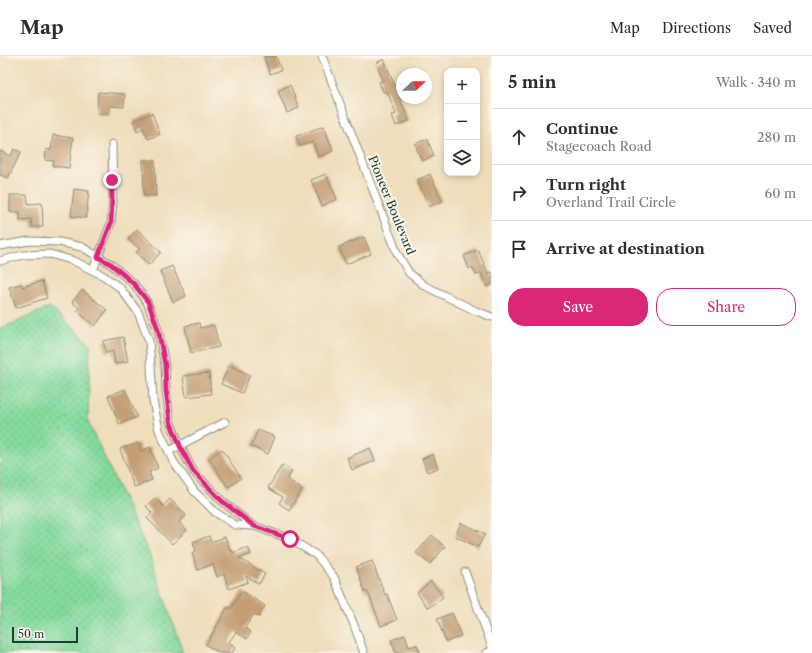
<!DOCTYPE html>
<html lang="en">
<head>
<meta charset="utf-8">
<style>
	:root { --surface:#fff; --page:#f7f7f7; --text:#2b2b33; --muted:#7c7c81; --line:#e1e1e2; --accent:#db2777 }
	body { margin:0; font-family:"Libre Caslon Text",serif; background:var(--page); color:var(--text) }
	.controls { position:absolute; right:12px; top:12px; display:grid; overflow:hidden; border-radius:8px; box-shadow:0 2px 6px #0003 }
	.controls button { width:36px; height:36px; display:grid; place-items:center; padding:0; border:0; border-bottom:1px solid var(--line); background:var(--surface); color:var(--text); font:20px sans-serif }
	.compass { position:absolute; left:396px; top:12px; width:36px; height:36px; border-radius:50%; background:var(--surface); box-shadow:0 2px 6px #0003; rotate:68deg }
	.scale { position:absolute; left:12px; bottom:10px; width:66px; box-sizing:border-box; padding-left:4px; border:2px solid #1f3d34; border-top:0; font-size:11px; line-height:14px; white-space:nowrap; color:#1f3d34; -webkit-text-stroke:3px #fbf7ec; paint-order:stroke }
	.stop { position:absolute; width:12px; height:12px; margin:-9px; border:3px solid #db2777; border-radius:50%; background:#fff }
	.stop.end { background:#db2777; border-color:#fff; box-shadow:0 1px 4px #0008 }
	.list { margin:0; padding:0; list-style:none }
	h2 { display:flex; justify-content:space-between; align-items:center; height:52px; margin:0; padding:0 16px; font-size:17px }
	h2 small { font-size:13px; font-weight:400; color:var(--muted) }
	.list li { display:grid; grid-template-columns:26px 1fr auto; gap:12px; align-items:center; box-sizing:border-box; height:56px; padding:0 16px; border-top:1px solid var(--line) }
	.list b { display:block; font-size:15px; white-space:nowrap }
	.list p { margin:0; font-size:13px; white-space:nowrap; color:var(--muted) }
	.list em { font-size:13px; font-style:normal; color:var(--muted) }
	.actions { display:flex; gap:8px; padding:12px 16px }
	.actions a { flex:1; padding:9px 0; border:1px solid var(--accent); border-radius:16px; text-align:center; font-size:14px; color:var(--accent) }
	.actions .main { background:var(--accent); color:#fff }
	.icon { flex:none; width:22px; height:22px; fill:none; stroke:currentColor; stroke-width:2; stroke-linecap:round; stroke-linejoin:round }
	.map { position:relative; flex:none; width:492px; height:597px; overflow:hidden }
	header { display:flex; align-items:center; gap:24px; box-sizing:border-box; height:56px; padding:0 20px; background:var(--surface); border-bottom:1px solid var(--line) }
	header strong { font-size:19px }
	nav { display:flex; gap:22px; margin-inline-start:auto; font-size:14px }
	main { display:flex }
	aside { flex:1; background:var(--surface) }
	.map>svg:first-child { display:block }
	.grass { fill:url(#grass-dots); stroke:#528c69 }
	.building { fill:#c49e74 }
	.lines { fill:none; stroke-linecap:round; stroke-linejoin:round }
	.minor-casing { stroke:#878d78; stroke-width:9 }
	.minor { stroke:#fff; stroke-width:7 }
	.route { stroke:#db2777; stroke-width:5 }
	.labels { text-anchor:middle; dominant-baseline:central; stroke-width:4; stroke-linejoin:round; paint-order:stroke }
	.street-label { font-size:12px; fill:#1f3d34; stroke:#fbf7ec }
</style>
</head>
<body>
<header>
<strong>Map</strong>
<nav><a>Map</a><a>Directions</a><a>Saved</a></nav>
</header>
<main>
<div class="map">
<svg width="492" height="597" viewBox="0 0 492 597">
	<defs>
		<pattern id="grass-dots" width="8" height="8" patternUnits="userSpaceOnUse"><rect width="8" height="8" fill="#84da9e"/><path d="M2 2h.1M6 6h.1" fill="none" stroke="#6bb282" stroke-width="1.8" stroke-linecap="round"/></pattern>
	</defs>
	<rect width="100%" height="100%" fill="#fbf7ec"/>
	<filter id="ink" filterUnits="userSpaceOnUse"><feTurbulence type="fractalNoise" baseFrequency=".025" numOctaves="2"/><feDisplacementMap in="SourceGraphic" scale="8" xChannelSelector="R" yChannelSelector="G"/><feConvolveMatrix kernelMatrix="1 2 1 2 8 2 1 2 1" color-interpolation-filters="sRGB"/></filter>
	<filter id="wash" filterUnits="userSpaceOnUse"><feTurbulence type="fractalNoise" baseFrequency=".012" numOctaves="4" result="noise"/><feDisplacementMap in="SourceGraphic" scale="16" xChannelSelector="R" yChannelSelector="G"/><feGaussianBlur stdDeviation="0.9" result="paint"/><feColorMatrix in="noise" values="0 0 0 0 0 0 0 0 0 0 0 0 0 0 0 0 0 1.4 0 .05"/><feComposite in="paint" operator="in"/></filter>
	<g filter="url(#wash)">
		<rect width="100%" height="100%" fill="#efddbb"/>
		<path class="grass" d="M50 251 90 288 88 366 148 495 183 597H0V273Z"/>
		<g id="blocks">
			<path class="building" d="M267 0H276L281 14 270 18 264 1Z
				M384 3 409 65 396 70 392 59 396 58 387 35 383 36 379 26 383 25 376 7Z
				M290 29 299 52 287 57 278 35Z
				M98 36 125 38 124 51 110 50 109 58H97Z
				M152 57 160 78 148 83 143 72 137 75 133 65Z
				M324 70 333 95 318 101 313 86 300 90 296 80Z
				M53 79 73 82 69 112 53 110 54 105 45 104 46 93 51 94Z
				M427 83 434 100 422 105 415 88Z
				M14 93 21 96 8 122 0 119V95L11 100Z
				M143 104H155L156 140H144Z
				M326 118 337 143 322 150 311 124Z
				M430 118 442 145 429 151 417 124Z
				M74 133 89 135 86 162 71 160Z
				M10 139H27L28 148 42 147 43 171H32L31 163 20 164V156H10Z
				M137 173 161 196 149 209 136 196 140 193 128 183Z
				M364 181 371 198 346 208 339 191Z
				M478 194 488 217 492 216V229L487 231 481 217 476 219 472 211 469 213 464 200Z
				M172 210 186 240 173 246 160 215Z
				M42 225 47 242 16 252 9 231 22 228V231Z
				M82 234 107 254 95 270 77 255 79 252 72 246Z
				M199 267 200 272 214 269 219 291 191 297 185 270Z
				M123 281 128 305 115 308 113 295 106 297 103 285Z
				M229 309 250 319 242 337 221 328Z
				M209 317 211 338 186 341 183 320Z
				M125 333 137 361 119 368 108 340Z
				M258 374 275 381 268 398 251 390Z
				M138 387 141 395 150 391 158 412 149 416 152 424 134 431 120 393Z
				M370 392 375 405 352 414 347 402Z
				M222 393 241 422 228 431 209 402Z
				M433 398 438 412 427 416 422 403Z
				M282 409 292 415 287 423 302 433 289 454 279 447 283 441 268 432Z
				M155 442 163 450 170 443 186 459 179 466 187 474 172 488 147 462 152 457 146 450Z
				M461 467 485 478 478 491 455 480Z
				M432 479 445 491 430 508 416 497Z
				M209 480 211 486 225 481 230 495 232 494 233 497 248 491 251 498 239 502 265 518 259 528 246 520 248 526 229 533 224 518 217 521 213 508 198 514 192 497 196 495 193 486Z
				M372 505 385 539 387 538 397 564 381 570 368 536H365L356 511Z
				M431 525 443 541 428 552 417 537Z
				M242 535 265 550 259 561 254 558 245 572 251 576 247 583 236 576 229 586 235 592 232 597H220L206 589 227 552H231Z
				M452 557 461 580 446 586 437 563Z
				M405 579 409 591 417 589 420 597H396L391 584Z"/>
		</g>
	</g>
	<g filter="url(#ink)">
		<use href="#blocks" fill-opacity="0" stroke="#878d78" stroke-width="1"/>
		<g class="lines">
			<defs>
				<path id="minor" d="M322 0 397 197 409 217 425 230 476 255 492 261
					M0 190 29 185 59 186 82 191 111 208 134 228 147 246 158 273 165 309 166 334 170 365 180 390 193 415 222 445 253 470
					M0 205 23 199 50 198 74 205 104 220 120 232 138 256 149 285 151 310 153 345 159 374 173 405 194 435 215 456 235 469 254 470 290 483 316 499 334 521 354 569 364 597
					M93 214 111 167 113 146 112 88
					M169 395 225 366
					M465 516 492 591
					M486 597 492 595"/>
			</defs>
			<use href="#minor" class="minor-casing"/>
			<use href="#minor" class="minor"/>
		</g>
	</g>
	<g class="lines" filter="url(#ink)">
		<path class="route" d="M112 124V146L111 167 98 201 111 208 134 228 148 246 158 273 165 309 166 334 170 365 180 390 193 415 222 445 254 470 290 483"/>
	</g>
	<g class="labels">
		<g class="street-label">
			<text transform="translate(392 149) rotate(68)">Pioneer Boulevard</text>
		</g>
	</g>
</svg>
<div class="controls">
<button>+</button>
<button>−</button>
<button><svg class="icon" aria-label="layers" viewBox="0 0 24 24"><path d="M12 4l9 5-9 5-9-5zM3 14l9 5 9-5"/></svg></button>
</div>
<svg class="compass" viewBox="-18 -18 36 36"><path d="M0-13l5 13h-10z" fill="#e53935"/><path d="M0 13l5-13h-10z" fill="#7c7c81"/></svg>
<div class="scale">50 m</div>
<div class="stop" style="left:290px;top:483px"></div>
<div class="stop end" style="left:112px;top:124px"></div>
</div>
<aside>
<h2>5 min<small>Walk · 340 m</small></h2>
<ul class="list">
<li><svg class="icon" aria-label="ahead" viewBox="0 0 24 24"><path d="M12 20V5M6 11l6-6 6 6"/></svg><div><b>Continue</b><p>Stagecoach Road</p></div><em>280 m</em></li>
<li><svg class="icon" aria-label="right" viewBox="0 0 24 24"><path d="M7 20v-9h11M14 6l5 5-5 5"/></svg><div><b>Turn right</b><p>Overland Trail Circle</p></div><em>60 m</em></li>
<li><svg class="icon" aria-label="arrive" viewBox="0 0 24 24"><path d="M6 21V4h12l-3 4 3 4H6"/></svg><div><b>Arrive at destination</b></div></li>
</ul>
<div class="actions"><a class="main">Save</a><a>Share</a></div>
</aside>
</main>
</body>
</html>
